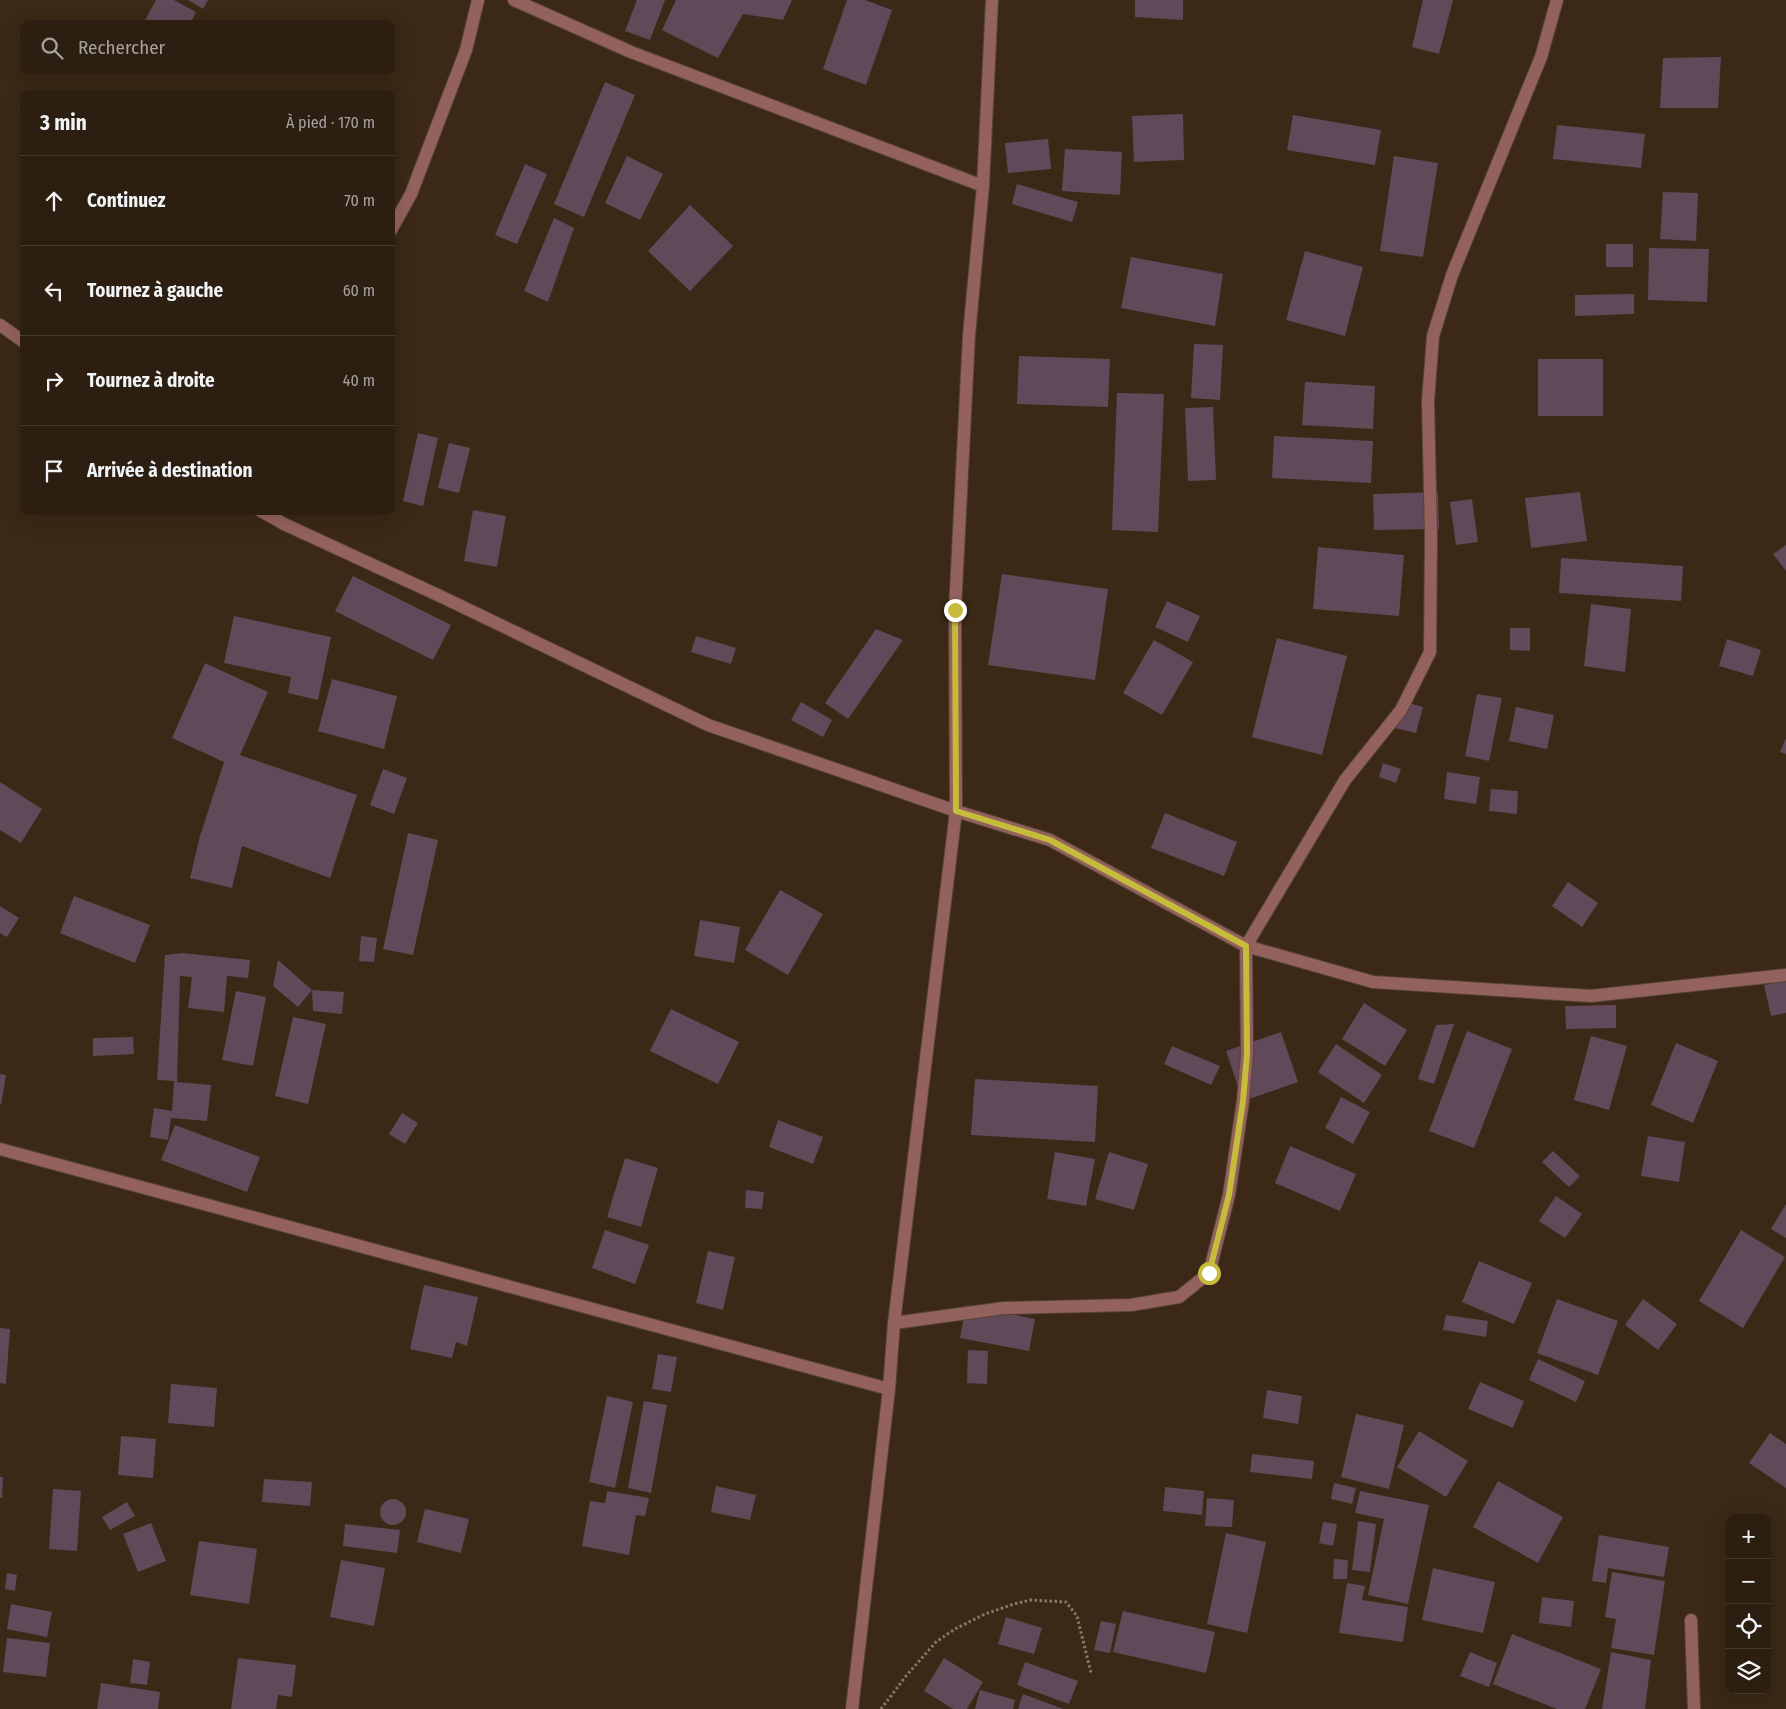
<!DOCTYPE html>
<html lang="fr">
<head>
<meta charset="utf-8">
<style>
	:root { --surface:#2c1e10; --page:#382b1e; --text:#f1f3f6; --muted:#a6a29f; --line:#483c30 }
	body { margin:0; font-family:"Fira Sans Condensed",sans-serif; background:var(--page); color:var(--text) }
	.controls { position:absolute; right:15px; bottom:15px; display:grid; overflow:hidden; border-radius:10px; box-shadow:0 5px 20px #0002 }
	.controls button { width:45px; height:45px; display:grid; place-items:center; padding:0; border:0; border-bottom:1px solid var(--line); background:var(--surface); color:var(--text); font:25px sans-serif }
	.stop { position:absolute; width:15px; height:15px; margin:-11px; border:4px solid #c7bb3c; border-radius:50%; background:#fff }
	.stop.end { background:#c7bb3c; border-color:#fff; box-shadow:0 1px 5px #0008 }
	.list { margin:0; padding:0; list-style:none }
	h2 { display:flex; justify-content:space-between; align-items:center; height:65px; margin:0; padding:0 20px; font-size:21px }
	h2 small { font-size:16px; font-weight:400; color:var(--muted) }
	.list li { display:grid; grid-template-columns:32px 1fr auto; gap:15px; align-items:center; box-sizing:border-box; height:90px; padding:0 20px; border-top:1px solid var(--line) }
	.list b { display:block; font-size:19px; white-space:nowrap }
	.list em { font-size:16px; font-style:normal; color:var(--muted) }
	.icon { flex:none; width:28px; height:28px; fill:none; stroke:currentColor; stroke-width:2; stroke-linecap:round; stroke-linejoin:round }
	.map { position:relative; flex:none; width:1786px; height:1709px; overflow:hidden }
	.search { position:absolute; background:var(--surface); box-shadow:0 5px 20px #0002; left:20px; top:20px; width:375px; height:55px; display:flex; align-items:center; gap:12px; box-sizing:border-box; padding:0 18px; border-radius:10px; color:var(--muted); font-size:19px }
	.panel { position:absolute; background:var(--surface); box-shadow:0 5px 20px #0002; left:20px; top:90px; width:375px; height:425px; border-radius:10px }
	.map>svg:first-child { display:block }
	.building { fill:#614959 }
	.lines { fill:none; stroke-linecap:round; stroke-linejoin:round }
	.minor-casing { stroke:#574534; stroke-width:14 }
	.path { stroke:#887869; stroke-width:3; stroke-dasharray:2.5 2.5; stroke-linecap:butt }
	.minor { stroke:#93615e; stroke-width:12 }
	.route { stroke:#c7bb3c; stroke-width:6 }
</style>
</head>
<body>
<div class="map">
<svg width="1786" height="1709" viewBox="0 0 1786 1709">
	<rect width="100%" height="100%" fill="#3b2816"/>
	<path class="building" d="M156 0H174L196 12 190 24H143Z
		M188 0H208L203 9Z
		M637 0H665L650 40 625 31Z
		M676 0H792L783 20 743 14 718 58 662 30Z
		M847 0H865L892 10 866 85 823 69Z
		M1135 0H1183V20L1135 17Z
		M1423 0H1453L1439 54 1412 47Z
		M1721 57 1718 108H1660L1663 58Z
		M605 82 635 95 584 217 554 204Z
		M1183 114 1184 160 1134 162 1132 116Z
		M1293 115 1381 130 1375 165 1287 150Z
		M1557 125 1645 134 1641 168 1553 159Z
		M1048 139 1051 169 1008 173 1005 143Z
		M1065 149 1122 152 1120 195 1062 191Z
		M627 156 663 174 640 220 605 203Z
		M1394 156 1438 163 1423 257 1380 251Z
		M525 164 547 174 517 244 495 235Z
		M1017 184 1078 202 1072 222 1012 204Z
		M1663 192 1698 193 1696 241 1660 239Z
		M690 205 733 246 690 291 648 251Z
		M554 218 574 228 548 302 524 291Z
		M1606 244H1633V267H1606Z
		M1649 248 1709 249 1707 302 1648 300Z
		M1305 251 1363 267 1345 336 1286 320Z
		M1131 257 1223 274 1215 326 1121 308Z
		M1634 294V314L1575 316V295Z
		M1194 344 1223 345 1220 400 1191 398Z
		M1019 356 1110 359 1108 407 1017 404Z
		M1538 359H1603V416H1538Z
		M1305 382 1375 386 1373 429 1302 425Z
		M1117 393 1164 394 1158 532 1112 530Z
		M1213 407 1216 480 1188 481 1185 408Z
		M418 433 438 438 423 506 403 501Z
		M1274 436 1373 441 1371 483 1272 478Z
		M449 443 470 448 459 493 438 488Z
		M1438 492 1439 529 1374 530 1373 494Z
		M1580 492 1587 541 1531 548 1525 498Z
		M1472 499 1478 542 1456 545 1450 502Z
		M473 510 506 516 497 567 464 561Z
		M1786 545V571L1773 554Z
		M1318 547 1404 555 1399 616 1313 609Z
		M1561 558 1683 566 1681 601 1559 593Z
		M1002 574 1108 589 1095 680 988 665Z
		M353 576 451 625 433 660 335 611Z
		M1167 601 1200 616 1188 642 1155 627Z
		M1591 604 1631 609 1625 672 1584 666Z
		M234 616 331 637 318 700 288 693 291 677 224 663Z
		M1510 628H1530V651L1510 650Z
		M876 629 903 640 848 719 825 703Z
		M696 636 736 648 731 664 691 652Z
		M1277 638 1347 656 1322 755 1252 737Z
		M1727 639 1761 650 1753 676 1719 666Z
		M1154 640 1193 662 1162 715 1123 693Z
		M205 663 268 692 240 755 357 795 330 878 242 846 232 888 190 878 200 836 224 762 172 738Z
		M332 679 397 696 384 749 318 731Z
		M1477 694 1502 698 1489 761 1465 756Z
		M1401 701 1423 707 1416 733 1394 728Z
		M801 702 832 720 823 737 791 720Z
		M1516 707 1554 715 1547 749 1509 741Z
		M1786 738V754L1780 752Z
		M1383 763 1401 769 1396 783 1379 777Z
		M383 769 407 778 394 814 370 805Z
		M1447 772 1480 777 1476 804 1444 799Z
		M0 782 42 809 21 843 0 830Z
		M1491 789 1518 791 1517 814 1489 811Z
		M1165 813 1237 842 1224 876 1151 848Z
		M408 833 438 840 413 955 383 949Z
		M1568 882 1598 903 1582 927 1552 906Z
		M780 890 823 914 788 975 745 950Z
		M74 896 150 925 135 963 60 933Z
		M0 906 19 918 7 937 0 933Z
		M700 920 740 927 734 963 694 956Z
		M361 936 377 938 374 962 359 961Z
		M182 953 250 960 248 978 227 976 224 1012 188 1008 192 977 180 976 177 1082 211 1085 207 1121 171 1118 168 1140 150 1137 154 1108 172 1111 174 1081 157 1080 165 955Z
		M278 960 312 990 298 1007 273 986Z
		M1786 980V1013L1771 1016 1764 985Z
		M312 990 344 992 342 1014 313 1011Z
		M236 991 266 997 253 1066 222 1060Z
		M1364 1003 1407 1030 1385 1066 1342 1039Z
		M1616 1005V1028L1566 1029 1565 1006Z
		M671 1009 739 1042 718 1084 650 1051Z
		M293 1017 326 1024 308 1104 275 1096Z
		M1454 1024 1434 1084 1418 1079 1436 1025Z
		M1467 1031 1512 1049 1474 1148 1429 1131Z
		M1281 1032 1298 1082 1243 1101 1226 1051Z
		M1591 1036 1627 1046 1609 1110 1574 1100Z
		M133 1037 134 1054 93 1056V1038Z
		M1676 1043 1718 1061 1693 1123 1651 1105Z
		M1336 1044 1382 1075 1364 1103 1318 1072Z
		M1172 1046 1220 1066 1211 1085 1164 1064Z
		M0 1074 6 1075 1 1105 0 1104Z
		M975 1079 1098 1086 1095 1142 971 1135Z
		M1341 1097 1370 1112 1353 1144 1325 1128Z
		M402 1113 418 1123 405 1144 389 1134Z
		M778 1120 823 1137 813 1164 769 1147Z
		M175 1125 260 1157 247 1192 161 1160Z
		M1648 1136 1685 1142 1679 1182 1641 1176Z
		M1290 1146 1356 1174 1340 1211 1275 1183Z
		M1553 1151 1580 1176 1569 1187 1542 1162Z
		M1055 1152 1095 1159 1086 1206 1047 1199Z
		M1109 1152 1148 1164 1134 1210 1095 1199Z
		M625 1158 658 1168 641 1227 607 1217Z
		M746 1190 764 1192 762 1209 745 1208Z
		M1556 1196 1582 1214 1565 1238 1539 1221Z
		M1786 1204V1238L1771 1229Z
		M605 1230 649 1245 635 1284 592 1268Z
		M1741 1230 1785 1257 1743 1328 1699 1301Z
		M708 1251 735 1257 723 1310 696 1303Z
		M1479 1261 1532 1283 1514 1324 1462 1302Z
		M424 1285 478 1297 467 1346 456 1342 452 1358 410 1349Z
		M1557 1299 1618 1321 1598 1375 1537 1353Z
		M1643 1299 1677 1324 1658 1350 1625 1325Z
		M966 1305 1035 1319 1029 1351 960 1338Z
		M1446 1315 1488 1321 1486 1337 1443 1330Z
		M0 1328 10 1329 6 1384 0 1383Z
		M968 1350 988 1351 987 1384 967 1383Z
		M658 1354 677 1357 671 1392 652 1389Z
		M1538 1359 1585 1381 1576 1402 1529 1380Z
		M1480 1382 1524 1401 1513 1428 1468 1409Z
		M171 1384 217 1388 214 1427 168 1423Z
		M1267 1390 1302 1396 1298 1424 1263 1418Z
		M607 1396 633 1402 615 1488 589 1482Z
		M644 1401 667 1405 651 1493 628 1488Z
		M1356 1414 1404 1425 1389 1489 1341 1477Z
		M1419 1431 1468 1461 1446 1497 1397 1467Z
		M1770 1433 1786 1444V1488L1749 1463Z
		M121 1436 156 1439 153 1478 118 1475Z
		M1252 1454 1314 1461 1312 1479 1250 1472Z
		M0 1477H3L2 1498H0Z
		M264 1479 312 1482 310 1506 262 1502Z
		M1498 1481 1563 1517 1538 1563 1473 1527Z
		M1334 1483 1356 1488 1352 1504 1331 1499Z
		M716 1486 756 1495 750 1520 711 1512Z
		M1165 1487 1204 1491 1202 1515 1163 1511Z
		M53 1489 81 1491 77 1551 49 1549Z
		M607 1491 649 1498 645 1516 636 1515 629 1555 582 1546 590 1501 605 1503Z
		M1360 1491 1429 1505 1408 1604 1368 1595 1384 1519 1355 1513Z
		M1207 1498 1234 1500 1232 1527 1205 1526Z
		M380 1512a13 13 0 1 1 26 0a13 13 0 1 1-26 0Z
		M127 1502 135 1516 110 1530 102 1517Z
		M425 1509 469 1519 461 1553 417 1542Z
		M1358 1521 1376 1524 1370 1572 1352 1570Z
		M1323 1522 1337 1524 1333 1546 1319 1543Z
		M151 1523 166 1561 138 1572 123 1534Z
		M345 1524 400 1530 397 1553 343 1546Z
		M1226 1533 1266 1542 1247 1633 1207 1624Z
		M1599 1535 1669 1547 1664 1577 1608 1568 1606 1583 1592 1581Z
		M199 1541 257 1549 249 1604 190 1595Z
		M1334 1559 1348 1560 1347 1579H1333Z
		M341 1560 385 1568 374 1626 330 1617Z
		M1433 1568 1495 1582 1483 1633 1422 1620Z
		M1612 1572 1665 1581 1654 1655 1611 1648 1616 1619 1605 1617Z
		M7 1573 17 1575 15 1591 5 1589Z
		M1347 1583 1365 1586 1362 1600 1408 1607 1403 1642 1339 1633Z
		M1542 1597 1574 1601 1571 1627 1539 1623Z
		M11 1604 52 1612 47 1637 7 1629Z
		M1123 1611 1215 1632 1206 1673 1113 1652Z
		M1006 1617 1042 1628 1034 1654 998 1644Z
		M1101 1621 1116 1624 1110 1653 1094 1650Z
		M1512 1634 1601 1669 1585 1709H1557L1493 1684Z
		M7 1638 50 1643 46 1677 3 1672Z
		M1470 1652 1497 1663 1489 1687 1460 1676Z
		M1611 1652 1651 1660 1645 1709H1602Z
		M238 1658 296 1665 292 1697 278 1695 276 1709H231Z
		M944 1658 983 1682 967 1709H953L924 1691Z
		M133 1659 150 1662 147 1685 130 1683Z
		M1025 1662 1078 1681 1069 1704 1017 1685Z
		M101 1683 160 1692 158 1709H97Z
		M980 1690 1015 1700 1013 1709H975Z
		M1023 1694 1063 1709H1018Z"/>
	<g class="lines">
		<defs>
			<path id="minor" d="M514 0 631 52 983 186
				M391 230 411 194 466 50 478 0
				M0 325 24 342
				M261 511 284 524 440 596 708 725 956 811 1050 840 1246 946 1373 982 1591 996 1786 975
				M0 1149 889 1389
				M894 1323 1004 1308 1131 1305 1179 1297 1209 1273 1229 1195 1243 1101 1247 1054 1246 946 1345 780 1401 710 1430 652 1431 537 1428 401 1433 336 1452 275 1541 57 1557 0
				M1691 1620 1694 1709
				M852 1709 889 1389 894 1323 956 811 955 610 969 335 983 186 992 0"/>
		</defs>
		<use href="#minor" class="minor-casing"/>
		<path class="path" d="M881 1709 906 1676 936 1642 955 1629 985 1614 1014 1604 1031 1600 1066 1602 1077 1616 1091 1673"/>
		<use href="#minor" class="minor"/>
	</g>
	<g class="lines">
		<path class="route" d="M955 610 956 811 1050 840 1246 946 1247 1054 1243 1101 1229 1195 1209 1273"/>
	</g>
</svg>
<div class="controls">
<button>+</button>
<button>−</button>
<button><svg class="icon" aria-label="locate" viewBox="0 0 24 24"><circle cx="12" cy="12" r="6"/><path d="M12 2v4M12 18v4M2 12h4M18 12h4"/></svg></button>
<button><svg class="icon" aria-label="layers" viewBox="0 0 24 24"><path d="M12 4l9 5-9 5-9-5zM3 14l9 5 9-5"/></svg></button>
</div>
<div class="stop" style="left:1209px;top:1273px"></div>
<div class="stop end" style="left:955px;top:610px"></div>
<div class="search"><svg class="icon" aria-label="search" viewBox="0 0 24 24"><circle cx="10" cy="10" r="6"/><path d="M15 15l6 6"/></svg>Rechercher</div>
<section class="panel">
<h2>3 min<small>À pied · 170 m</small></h2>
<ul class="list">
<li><svg class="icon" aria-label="ahead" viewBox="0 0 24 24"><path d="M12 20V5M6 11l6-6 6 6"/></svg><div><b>Continuez</b></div><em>70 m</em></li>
<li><svg class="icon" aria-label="left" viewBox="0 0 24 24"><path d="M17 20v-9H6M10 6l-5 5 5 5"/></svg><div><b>Tournez à gauche</b></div><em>60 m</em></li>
<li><svg class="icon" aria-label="right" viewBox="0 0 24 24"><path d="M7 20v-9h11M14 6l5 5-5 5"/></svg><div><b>Tournez à droite</b></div><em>40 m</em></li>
<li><svg class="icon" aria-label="arrive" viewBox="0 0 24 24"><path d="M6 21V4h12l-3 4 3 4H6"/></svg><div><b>Arrivée à destination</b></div></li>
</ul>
</section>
</div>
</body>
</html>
